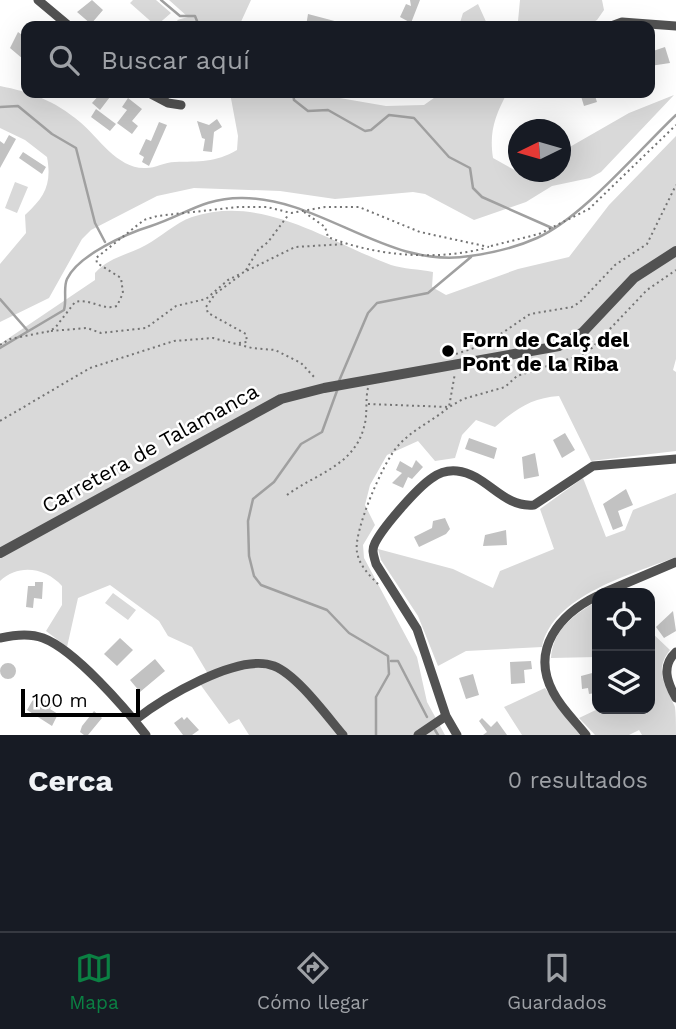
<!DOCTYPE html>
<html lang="es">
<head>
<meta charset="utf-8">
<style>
	:root { --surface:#171b24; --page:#242831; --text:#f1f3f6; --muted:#9ea1a6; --line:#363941; --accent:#0b8043 }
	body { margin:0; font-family:"Work Sans",sans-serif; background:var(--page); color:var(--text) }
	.controls { position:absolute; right:21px; bottom:21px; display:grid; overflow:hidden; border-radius:14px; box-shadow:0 7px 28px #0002 }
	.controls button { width:63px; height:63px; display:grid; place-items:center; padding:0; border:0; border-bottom:2px solid var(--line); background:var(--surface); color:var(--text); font:35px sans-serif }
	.compass { position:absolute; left:508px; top:119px; width:63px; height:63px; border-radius:50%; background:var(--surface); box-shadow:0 7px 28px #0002; rotate:265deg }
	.scale { position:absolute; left:21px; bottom:18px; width:119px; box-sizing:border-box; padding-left:7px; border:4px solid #000; border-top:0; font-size:19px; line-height:24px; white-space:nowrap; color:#000; -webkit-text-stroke:5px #fff; paint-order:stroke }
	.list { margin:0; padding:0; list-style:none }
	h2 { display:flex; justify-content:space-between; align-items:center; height:91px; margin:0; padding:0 28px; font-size:30px }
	h2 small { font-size:23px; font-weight:400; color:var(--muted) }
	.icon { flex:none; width:38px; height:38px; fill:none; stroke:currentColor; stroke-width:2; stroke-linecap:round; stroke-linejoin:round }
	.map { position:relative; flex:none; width:676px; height:735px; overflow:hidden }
	.search { position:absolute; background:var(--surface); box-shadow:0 7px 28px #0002; left:21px; right:21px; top:21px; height:77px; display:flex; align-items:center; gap:18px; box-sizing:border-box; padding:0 24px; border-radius:14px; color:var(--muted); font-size:26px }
	.sheet { height:196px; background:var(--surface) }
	nav { display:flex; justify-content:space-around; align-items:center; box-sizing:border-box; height:98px; border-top:2px solid var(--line); background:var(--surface); font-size:19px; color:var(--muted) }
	nav a { display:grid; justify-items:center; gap:4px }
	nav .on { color:var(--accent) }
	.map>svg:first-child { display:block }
	.green { fill:#d9d9d9 }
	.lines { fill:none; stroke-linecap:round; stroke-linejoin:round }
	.stream { stroke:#a0a0a0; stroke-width:2.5 }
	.building { fill:#c2c2c2 }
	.path { stroke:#747474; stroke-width:2; stroke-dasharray:2 3.5; stroke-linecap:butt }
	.minor { stroke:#525252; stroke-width:9 }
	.tertiary { stroke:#525252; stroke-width:10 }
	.poi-dot { fill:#000; stroke:#fff; stroke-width:2.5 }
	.labels { text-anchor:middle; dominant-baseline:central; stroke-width:5; stroke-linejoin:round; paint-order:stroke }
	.poi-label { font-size:21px; font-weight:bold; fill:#000; stroke:#fff; text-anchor:start }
	.street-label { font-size:21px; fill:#000; stroke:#fff }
</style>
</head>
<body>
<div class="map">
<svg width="676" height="735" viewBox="0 0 676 735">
	<rect width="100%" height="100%" fill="#fff"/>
	<path class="green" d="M133 0H156L171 13 156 26 130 3Z
		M169 0H251L239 26H182L177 20 188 17Z
		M520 0H602L604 10 597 20 586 26H499L518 21Z
		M478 4 488 26H459L463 13Z
		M0 86C30 92 54 100 80 122 98 137 117 168 144 168 154 169 164 162 175 162 199 161 215 163 237 150L238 136 230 93H326L328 96 386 106 424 105 441 93H507C495 116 489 132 493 158L518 172H560L561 152 629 113 674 95 601 172 590 178 552 186 526 202 474 220 425 194 413 192 335 199 280 191 194 188 157 196 91 230 82 239 49 298 0 322V264L26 233 25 215C45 197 52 184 47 157L25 140 0 128Z
		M676 136V359L673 370 676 372V451L591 461 559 396C531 398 516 409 495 427L476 420 462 435 455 458 435 461 418 441 387 455 370 485 365 505 375 525 363 545 364 558 417 657 427 702 445 735H249L239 719 229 724 200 684 208 674 192 647 168 636 159 621 110 585 78 598 67 647 46 631 62 605V586C46 568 19 563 0 581V344L95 280V273C109 257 128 255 146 245 161 237 175 223 192 217 263 194 327 241 391 265 403 269 419 269 433 272L432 287 446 295 518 269 569 257 609 205Z
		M15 182 28 187 17 213 5 208Z
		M583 478 606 537 625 530 633 510 676 493V557C633 574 552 595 542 647L466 651 438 666 418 616 381 560 378 549 453 569 493 588 500 571 554 549 540 509Z
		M113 593 136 610 128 620 105 603Z
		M597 601V657L551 658C553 629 574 615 597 601Z
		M650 631 670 650C653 671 666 686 675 707 676 715 676 726 676 735H642L639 730 629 735H595L579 718 598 709H650Z
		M545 688 580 735H522L504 707Z"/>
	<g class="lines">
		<path class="stream" d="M161 0 180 16H195L199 26
			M293 93 294 100 308 111 328 110 365 131 371 130 389 115 414 118 449 157 470 168 473 188 482 197 552 228
			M0 107 18 106 52 134 76 148 95 223 105 242
			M0 299 28 331
			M0 348 64 310C67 299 63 288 67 279 78 255 128 233 151 226 185 215 203 198 241 198 321 197 388 270 470 256 492 253 517 247 537 238 582 218 639 150 676 115
			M339 381 368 313 377 303 428 293 471 257
			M338 388 322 432 301 444 274 482 253 499 248 521 249 556 254 576 261 585 327 610 349 633 388 656 389 674 376 697V735
			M391 661H398L427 717
			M435 730 438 735"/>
	</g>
	<path class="building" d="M92 0 103 10 91 24 77 12Z
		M410 0H420L411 23 400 17 406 4 411 6Z
		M308 14 346 24V26H306Z
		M26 30V56L23 59 10 48 18 32 22 35Z
		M665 47 670 63 650 66V52Z
		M101 93H113L100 110 92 103Z
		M580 93H594L597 102 584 106Z
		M128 98 142 109 132 121 138 126 132 134 117 123 127 110 122 107Z
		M96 109 116 124 110 131 91 117Z
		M217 119 222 127 214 132 212 152 203 151 205 139 202 138 197 121 209 125Z
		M159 122 167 125 149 166 142 162 144 157 139 154 146 139 151 141Z
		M9 135 16 139 0 168V141L4 144Z
		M23 152 46 167 42 174 19 158Z
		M565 433 575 450 562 458 553 440Z
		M469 438 497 448 494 459 465 449Z
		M535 453 539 476 524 479 522 457Z
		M416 460 423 467 412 479 408 477 403 488 392 483 402 473 396 470 400 461 412 468Z
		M626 489 633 505 618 511 623 526 613 530 603 504Z
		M445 518 450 529 446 534 419 547 414 537 432 528 433 521Z
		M506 530 507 545 483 546 485 535Z
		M35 582H43L42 599 34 598 33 608 26 607 28 586H35Z
		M673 611 676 631 664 638 656 627Z
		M120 638 133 650 117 666 104 654Z
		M155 659 165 671 140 692 130 680Z
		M531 661 532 669 524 670 525 683 511 684 510 662Z
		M0 671a8 8 0 1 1 16 0a8 8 0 1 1-16 0Z
		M596 672 597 681 593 682 595 693 589 694 588 688 582 689 581 676Z
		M473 674 479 695 466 699 459 678Z
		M35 696 53 704 50 709 58 714 52 726 27 710Z
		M94 711 102 718 88 735H84L80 732 82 726Z
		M182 717 184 720 187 717 199 730 192 735H183L174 723Z
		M482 718 491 727 497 721 507 735H483L487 732 479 721Z"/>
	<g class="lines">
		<path class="path" d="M304 212 325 227 328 237C375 256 436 261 486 248
			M491 246 539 234 589 209 676 125
			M246 270 258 250 268 242 289 214
			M51 331 87 328 101 333 146 328 176 306 206 299 228 280 295 247 346 244
			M47 332 55 328 75 302C91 298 102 311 117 306L123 293 121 278 97 263 96 258 144 220 157 216 238 207H267L291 213 325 207H359L420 232 489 247
			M239 343 247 342 246 334 208 313 206 307 215 294 242 274
			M0 345 10 339 45 332
			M456 354 486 344 530 314 572 307 580 302 615 265 647 244 676 185
			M368 404 449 407 463 399 505 387 517 376 587 353 647 290 676 270
			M0 421 90 368 174 341 213 338 252 348 275 350 301 363 316 379
			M287 495C315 474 354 466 364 427 368 414 365 401 368 388
			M378 584C369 575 359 565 357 552 353 532 383 463 397 447 411 430 433 421 449 407L455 373"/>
		<path class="minor" d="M38 0 69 26
			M611 26 622 22 676 26
			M149 93 168 103 181 105
			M603 593 676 562
			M0 638C13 635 30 633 43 638 75 650 125 708 146 735
			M676 652C661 666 667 682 676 698
			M135 720C162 699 238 652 274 666 297 675 326 715 343 735
			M418 735 446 716
			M457 735 446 716 417 629 376 564C374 556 371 551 375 543 383 527 417 488 432 478 439 473 448 470 457 471 487 474 502 508 534 505L593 466 676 459
			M586 735C575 721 561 708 553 692 530 649 560 614 597 596"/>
		<path class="tertiary" d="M0 553 281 399 324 388 559 346 583 332 634 278 676 251"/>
	</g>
	<circle class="poi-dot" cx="448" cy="351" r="7"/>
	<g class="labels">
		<g class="poi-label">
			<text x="462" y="339">Forn de Calç del<tspan x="462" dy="24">Pont de la Riba</tspan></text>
		</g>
		<g class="street-label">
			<text transform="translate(150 448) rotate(-29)">Carretera de Talamanca</text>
		</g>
	</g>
</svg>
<div class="controls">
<button><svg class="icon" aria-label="locate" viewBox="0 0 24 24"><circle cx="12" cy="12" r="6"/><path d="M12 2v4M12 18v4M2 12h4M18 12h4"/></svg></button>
<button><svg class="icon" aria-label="layers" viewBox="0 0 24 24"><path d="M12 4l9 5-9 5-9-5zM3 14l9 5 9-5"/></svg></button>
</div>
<svg class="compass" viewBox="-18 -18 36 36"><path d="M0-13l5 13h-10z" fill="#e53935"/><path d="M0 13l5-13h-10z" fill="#9ea1a6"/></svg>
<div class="scale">100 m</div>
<div class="search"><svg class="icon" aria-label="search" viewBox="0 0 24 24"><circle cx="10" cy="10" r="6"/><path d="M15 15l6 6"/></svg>Buscar aquí</div>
</div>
<section class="sheet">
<h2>Cerca<small>0 resultados</small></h2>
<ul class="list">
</ul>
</section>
<nav>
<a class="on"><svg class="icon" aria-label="map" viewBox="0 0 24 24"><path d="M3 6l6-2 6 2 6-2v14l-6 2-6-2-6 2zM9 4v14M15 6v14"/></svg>Mapa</a>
<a><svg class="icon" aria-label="directions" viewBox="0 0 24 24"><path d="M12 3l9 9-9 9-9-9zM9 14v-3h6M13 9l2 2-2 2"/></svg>Cómo llegar</a>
<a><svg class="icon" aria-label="saved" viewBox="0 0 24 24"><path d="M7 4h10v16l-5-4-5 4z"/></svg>Guardados</a>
</nav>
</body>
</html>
